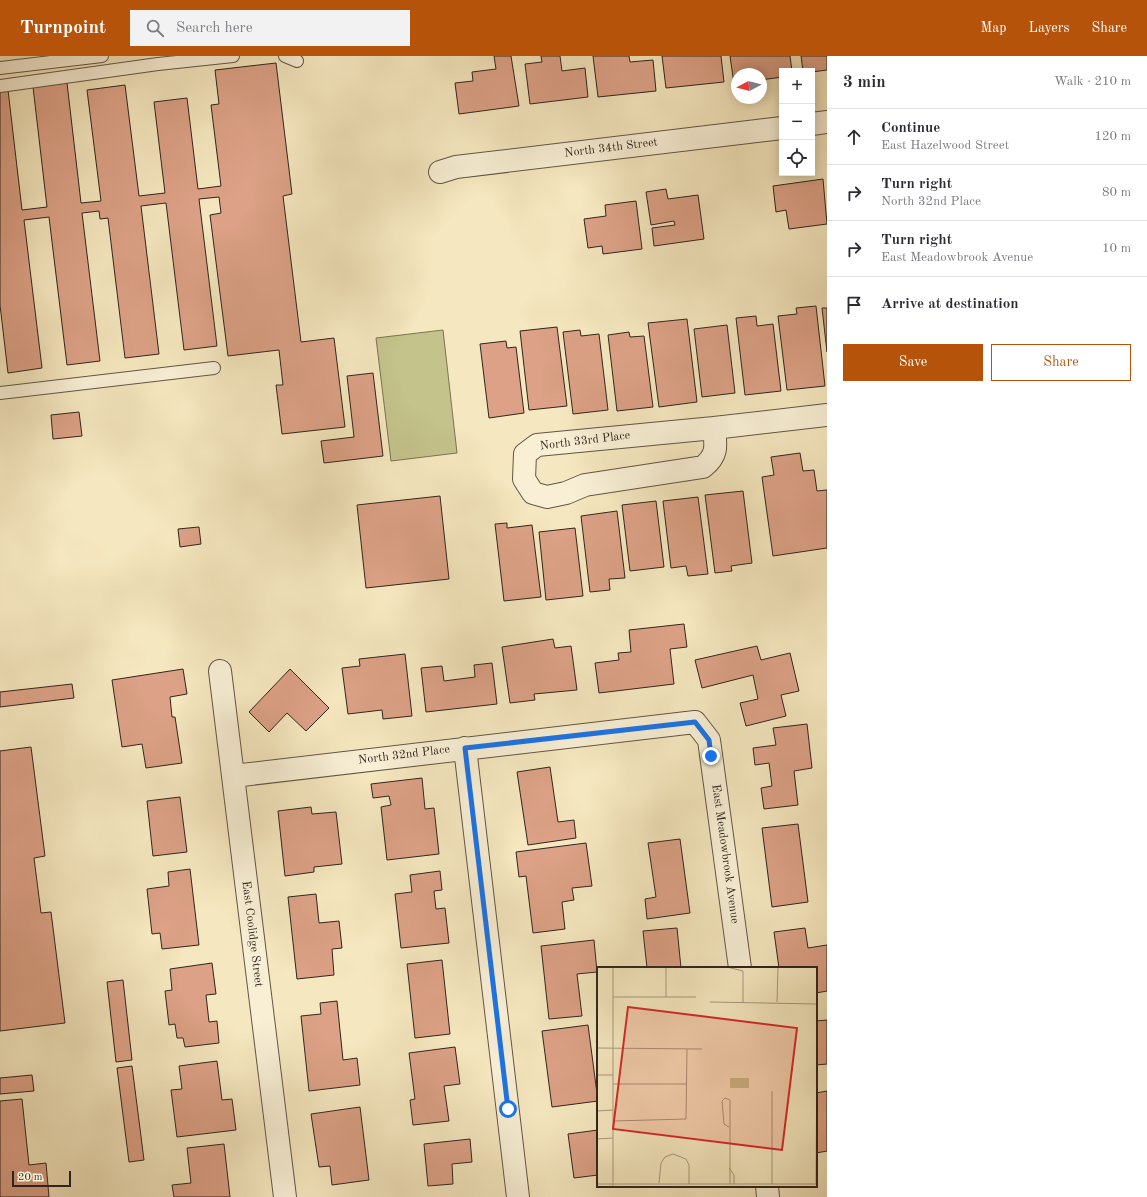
<!DOCTYPE html>
<html lang="en">
<head>
<meta charset="utf-8">
<style>
	:root { --surface:#fff; --page:#f2f2f3; --text:#2b2b33; --muted:#7c7c81; --line:#e1e1e2; --accent:#b45309 }
	body { margin:0; font-family:"Old Standard TT",serif; background:var(--page); color:var(--text) }
	.controls { position:absolute; right:12px; top:12px; display:grid; overflow:hidden; border-radius:0px; box-shadow:0 2px 10px #0003 }
	.controls button { width:36px; height:36px; display:grid; place-items:center; padding:0; border:0; border-bottom:1px solid var(--line); background:var(--surface); color:var(--text); font:20px sans-serif }
	.compass { position:absolute; left:731px; top:12px; width:36px; height:36px; border-radius:50%; background:var(--surface); box-shadow:0 2px 10px #0003; rotate:263deg }
	.scale { position:absolute; left:12px; bottom:10px; width:59px; box-sizing:border-box; padding-left:4px; border:2px solid #30251c; border-top:0; font-size:11px; line-height:14px; white-space:nowrap; color:#30251c; -webkit-text-stroke:3px #f8efd5; paint-order:stroke }
	.stop { position:absolute; width:12px; height:12px; margin:-9px; border:3px solid #1a73e8; border-radius:50%; background:#fff }
	.stop.end { background:#1a73e8; border-color:#fff; box-shadow:0 1px 4px #0008 }
	.list { margin:0; padding:0; list-style:none }
	h2 { display:flex; justify-content:space-between; align-items:center; height:52px; margin:0; padding:0 16px; font-size:17px }
	h2 small { font-size:13px; font-weight:400; color:var(--muted) }
	.list li { display:grid; grid-template-columns:26px 1fr auto; gap:12px; align-items:center; box-sizing:border-box; height:56px; padding:0 16px; border-top:1px solid var(--line) }
	.list b { display:block; font-size:15px; white-space:nowrap }
	.list p { margin:0; font-size:13px; white-space:nowrap; color:var(--muted) }
	.list em { font-size:13px; font-style:normal; color:var(--muted) }
	.actions { display:flex; gap:8px; padding:12px 16px }
	.actions a { flex:1; padding:9px 0; border:1px solid var(--accent); border-radius:0px; text-align:center; font-size:14px; color:var(--accent) }
	.actions .main { background:var(--accent); color:#fff }
	.icon { flex:none; width:22px; height:22px; fill:none; stroke:currentColor; stroke-width:2; stroke-linecap:round; stroke-linejoin:round }
	.map { position:relative; flex:none; width:827px; height:1141px; overflow:hidden }
	header { display:flex; align-items:center; gap:24px; box-sizing:border-box; height:56px; padding:0 20px; background:var(--accent); color:#fff }
	header strong { font-size:19px }
	nav { display:flex; gap:22px; margin-inline-start:auto; font-size:14px }
	.search { width:280px; height:36px; background:var(--page); display:flex; align-items:center; gap:10px; box-sizing:border-box; padding:0 14px; border-radius:0px; color:var(--muted); font-size:15px }
	main { display:flex }
	aside { flex:1; background:var(--surface) }
	.map>svg:first-child { display:block }
	.green { fill:#c4c38c; stroke:#7a7454 }
	.building { fill:#dca186; stroke:#30251c }
	.lines { fill:none; stroke-linecap:round; stroke-linejoin:round }
	.service-casing { stroke:#615645; stroke-width:14 }
	.minor-casing { stroke:#615645; stroke-width:24 }
	.service { stroke:#f8efd5; stroke-width:12 }
	.minor { stroke:#f8efd5; stroke-width:22 }
	.route { stroke:#1a73e8; stroke-width:5 }
	.labels { text-anchor:middle; dominant-baseline:central; stroke-width:3; stroke-linejoin:round; paint-order:stroke }
	.street-label { font-size:12px; fill:#30251c; stroke:#f8efd5 }
	.inset-road { fill:none; stroke:#a6997e; stroke-width:1 }
	.view { fill:#d62828; fill-opacity:0.15; stroke:#d62828; stroke-width:2 }
	.inset-edge { fill:none; stroke:#30251c; stroke-width:2 }
</style>
</head>
<body>
<header>
<strong>Turnpoint</strong>
<div class="search"><svg class="icon" aria-label="search" viewBox="0 0 24 24"><circle cx="10" cy="10" r="6"/><path d="M15 15l6 6"/></svg>Search here</div>
<nav><a>Map</a><a>Layers</a><a>Share</a></nav>
</header>
<main>
<div class="map">
<svg width="827" height="1141" viewBox="0 0 827 1141">
	<rect width="100%" height="100%" fill="#f5e7bf"/>
	<filter id="stains"><feTurbulence type="fractalNoise" baseFrequency=".005" numOctaves="4"/><feColorMatrix values="0 0 0 0 .2 0 0 0 0 .09 0 0 0 0 .02 0 0 0 .5 -.17"/></filter>
	<radialGradient id="worn" r=".72"><stop offset=".6" stop-color="#630" stop-opacity="0"/><stop offset="1" stop-color="#630" stop-opacity=".3"/></radialGradient>
	<path class="green" d="M443 274 457 397 391 405 376 282Z"/>
	<path class="building" d="M494 0H511L519 50 459 58 455 27 473 25 472 16 496 13Z
		M541 0H560L562 15 585 12 588 41 530 48 525 8 542 6Z
		M593 0H629L630 6 653 4 656 35 598 41Z
		M662 0H721L724 26 666 32Z
		M730 0H790L792 15H782V21L761 24V18H737V28H734Z
		M801 0H827V14L812 16 803 15Z
		M276 7 292 138 283 140 301 286 334 282 345 371 282 378 276 329H283L279 294 228 300 210 159 221 157 219 141 199 143 217 290 184 294 166 147 141 150 159 298 125 302 108 162 100 163 99 155 82 157 100 305 67 309 49 161 24 164 42 312 8 317 0 249V35L8 34 22 154 47 151 33 31 67 27 81 147 101 145 87 34 125 29 139 140 165 137 154 46 187 42 198 133 221 130 211 49 219 48 215 14Z
		M823 123 827 168 789 173 786 154 776 156 773 130Z
		M666 133 668 143 698 139 704 183 654 190 652 172 675 169 674 165 651 169 646 136Z
		M636 145 642 193 603 198 602 190 588 192 584 163 606 160 605 149Z
		M816 250 825 330 787 334 778 260 797 258 796 252Z
		M822 252H827V296Z
		M756 260 757 270 773 268 781 335 745 339 736 262Z
		M687 263 697 346 659 351 648 267Z
		M727 269 735 337 702 341 694 273Z
		M557 271 567 350 529 354 520 275Z
		M580 274 581 280 599 278 608 354 573 358 563 276Z
		M629 276 630 281 644 280 653 351 617 355 608 279Z
		M506 285 507 292 516 291 524 357 489 362 480 288Z
		M373 317 383 400 324 407 321 385 354 381 347 320Z
		M79 356 82 380 53 383 51 359Z
		M800 397 803 415 814 414 817 435 827 434V492L773 500 762 421 774 419 771 401Z
		M743 435 752 507 731 510 732 515 715 517 705 439Z
		M440 440 449 523 366 532 357 449Z
		M698 441 708 518 688 520 686 510 671 512 663 445Z
		M656 445 664 511 630 515 622 449Z
		M617 455 625 522 609 523 610 534 590 536 581 460Z
		M507 467V472L532 469 541 541 504 545 495 468Z
		M199 471 201 488 180 491 178 473Z
		M575 472 583 540 546 544 539 476Z
		M684 568 687 591 670 593 674 628 599 637 595 607 619 604 618 597 631 596 629 574Z
		M553 583 555 592 571 590 577 634 534 638 535 644 510 647 502 591Z
		M757 590 761 604 790 597 799 635 781 639 786 660 746 670 740 647 758 643 753 619 702 632 695 604Z
		M405 598 412 660 383 663 382 654 348 658 342 612 360 610 359 603Z
		M492 607 497 648 426 656 421 612 442 610 444 625 475 621 474 609Z
		M183 613 187 638 170 641 172 661H175L182 707 146 712 142 688 122 691 112 624Z
		M290 613 329 652 306 675 287 657 269 676 249 656Z
		M72 628 74 642 0 651V636Z
		M807 668 812 712 794 715 798 749 764 753 761 732 772 730 769 707 755 709 753 692 776 689 773 672Z
		M31 691 45 800 34 802 41 857 51 856 65 967 0 975V695Z
		M550 711 558 766 574 764 576 782 528 789 517 716Z
		M422 722 425 753 434 752 439 798 387 804 381 751 391 749 389 740 373 742 371 728Z
		M180 741 187 796 153 800 147 745Z
		M311 751 312 758 336 756 342 808 314 811V816L285 820 278 755Z
		M798 768 808 846 772 851 762 772Z
		M680 783 690 857 647 863 645 843 656 841 648 787Z
		M586 787 592 830 572 832 574 844 562 846 565 873 533 877 526 820 519 821 516 796Z
		M190 813 199 889 162 893 160 877 152 878 147 833 169 830 168 816Z
		M440 815 442 834 434 835 436 853 445 852 449 887 401 892 395 838 412 836 410 819Z
		M316 838 319 867 339 865 342 892 332 893 334 919 297 923 288 841Z
		M677 872 681 912H647L643 875Z
		M805 872 808 892 827 889V935L816 937V912H779L774 876Z
		M594 884 597 916 577 918 582 960 549 963 541 890Z
		M442 904 450 978 415 982 407 908Z
		M212 907 216 938 206 939 209 966 217 965 219 987 185 991 183 982H177L175 968 169 969 165 935 172 934 170 913Z
		M123 924 132 1004 116 1006 107 926Z
		M337 945 343 1004 357 1002 360 1029 309 1035 301 960 321 958 320 947Z
		M827 964V1008L816 1009V965Z
		M588 969 598 1045 552 1051 542 975Z
		M455 991 460 1028 444 1030 449 1065 413 1069 410 1044 415 1043 409 997Z
		M217 1005 222 1044 232 1043 236 1074 177 1081 171 1034 182 1033 179 1010Z
		M132 1010 144 1104 129 1106 117 1012Z
		M32 1019 34 1035 0 1038V1022Z
		M827 1035V1095L816 1097V1037Z
		M22 1043 29 1109 46 1107 49 1141H0V1045Z
		M360 1051 369 1124 332 1129 330 1110 319 1111 311 1058Z
		M598 1074V1119L574 1122 568 1078Z
		M470 1083 472 1106 452 1108 453 1128 428 1130 424 1088Z
		M224 1088 230 1141H174L172 1129 191 1127 187 1092Z"/>
	<g class="lines">
		<defs>
			<path id="service" d="M285 0 297 5
				M0 12 102 0
				M0 30 158 8 233 0
				M0 337 214 312"/>
			<path id="minor" d="M812 68 827 66
				M440 116 456 111 782 72
				M714 372C716 390 718 399 703 411L585 429 566 437 547 441 533 437 524 423 525 398 537 389 714 372 827 359
				M220 615 285 1141
				M465 692 518 1141
				M233 720 695 666 709 684 740 912
				M767 1130 768 1141"/>
		</defs>
		<use href="#service" class="service-casing"/>
		<use href="#minor" class="minor-casing"/>
		<use href="#service" class="service"/>
		<use href="#minor" class="minor"/>
	</g>
	<g class="lines">
		<path class="route" d="M508 1053 465 692 695 666 709 684 711 700"/>
	</g>
	<g class="labels">
		<g class="street-label">
			<text transform="translate(611 92) rotate(-7)">North 34th Street</text>
			<text transform="translate(585 385) rotate(-7)">North 33rd Place</text>
			<text transform="translate(404 699) rotate(-7)">North 32nd Place</text>
			<text transform="translate(725 798) rotate(82)">East Meadowbrook Avenue</text>
			<text transform="translate(252 878) rotate(83)">East Coolidge Street</text>
		</g>
	</g>
	<g transform="translate(597 911)">
		<rect width="220" height="220" fill="#f5e7bf"/>
		<path d="M133 111H152V121H133Z" fill="#c4c38c"/>
		<path class="inset-road" d="M130 0 146 4V36M16 30H99M69 30V0M113 35 220 37M180 35 181 0M0 81 105 82M0 108H16M16 117H89M175 124V217M0 144 16 143M16 154 89 152 90 82M132 160 127 157 125 134 128 131 133 133V217M0 172 16 171M132 201 137 208V217M62 216 64 196 68 190 76 187 89 192 92 198V217M0 217H220M219 217 220 71M16 220V0"/>
		<path class="view" d="M31 40 200 61 185 183 16 162Z"/>
		<rect width="220" height="220" class="inset-edge"/>
	</g>
	<rect width="100%" height="100%" filter="url(#stains)"/>
	<rect width="100%" height="100%" fill="url(#worn)"/>
</svg>
<div class="controls">
<button>+</button>
<button>−</button>
<button><svg class="icon" aria-label="locate" viewBox="0 0 24 24"><circle cx="12" cy="12" r="6"/><path d="M12 2v4M12 18v4M2 12h4M18 12h4"/></svg></button>
</div>
<svg class="compass" viewBox="-18 -18 36 36"><path d="M0-13l5 13h-10z" fill="#e53935"/><path d="M0 13l5-13h-10z" fill="#7c7c81"/></svg>
<div class="scale">20 m</div>
<div class="stop" style="left:508px;top:1053px"></div>
<div class="stop end" style="left:711px;top:700px"></div>
</div>
<aside>
<h2>3 min<small>Walk · 210 m</small></h2>
<ul class="list">
<li><svg class="icon" aria-label="ahead" viewBox="0 0 24 24"><path d="M12 20V5M6 11l6-6 6 6"/></svg><div><b>Continue</b><p>East Hazelwood Street</p></div><em>120 m</em></li>
<li><svg class="icon" aria-label="right" viewBox="0 0 24 24"><path d="M7 20v-9h11M14 6l5 5-5 5"/></svg><div><b>Turn right</b><p>North 32nd Place</p></div><em>80 m</em></li>
<li><svg class="icon" aria-label="right" viewBox="0 0 24 24"><path d="M7 20v-9h11M14 6l5 5-5 5"/></svg><div><b>Turn right</b><p>East Meadowbrook Avenue</p></div><em>10 m</em></li>
<li><svg class="icon" aria-label="arrive" viewBox="0 0 24 24"><path d="M6 21V4h12l-3 4 3 4H6"/></svg><div><b>Arrive at destination</b></div></li>
</ul>
<div class="actions"><a class="main">Save</a><a>Share</a></div>
</aside>
</main>
</body>
</html>
